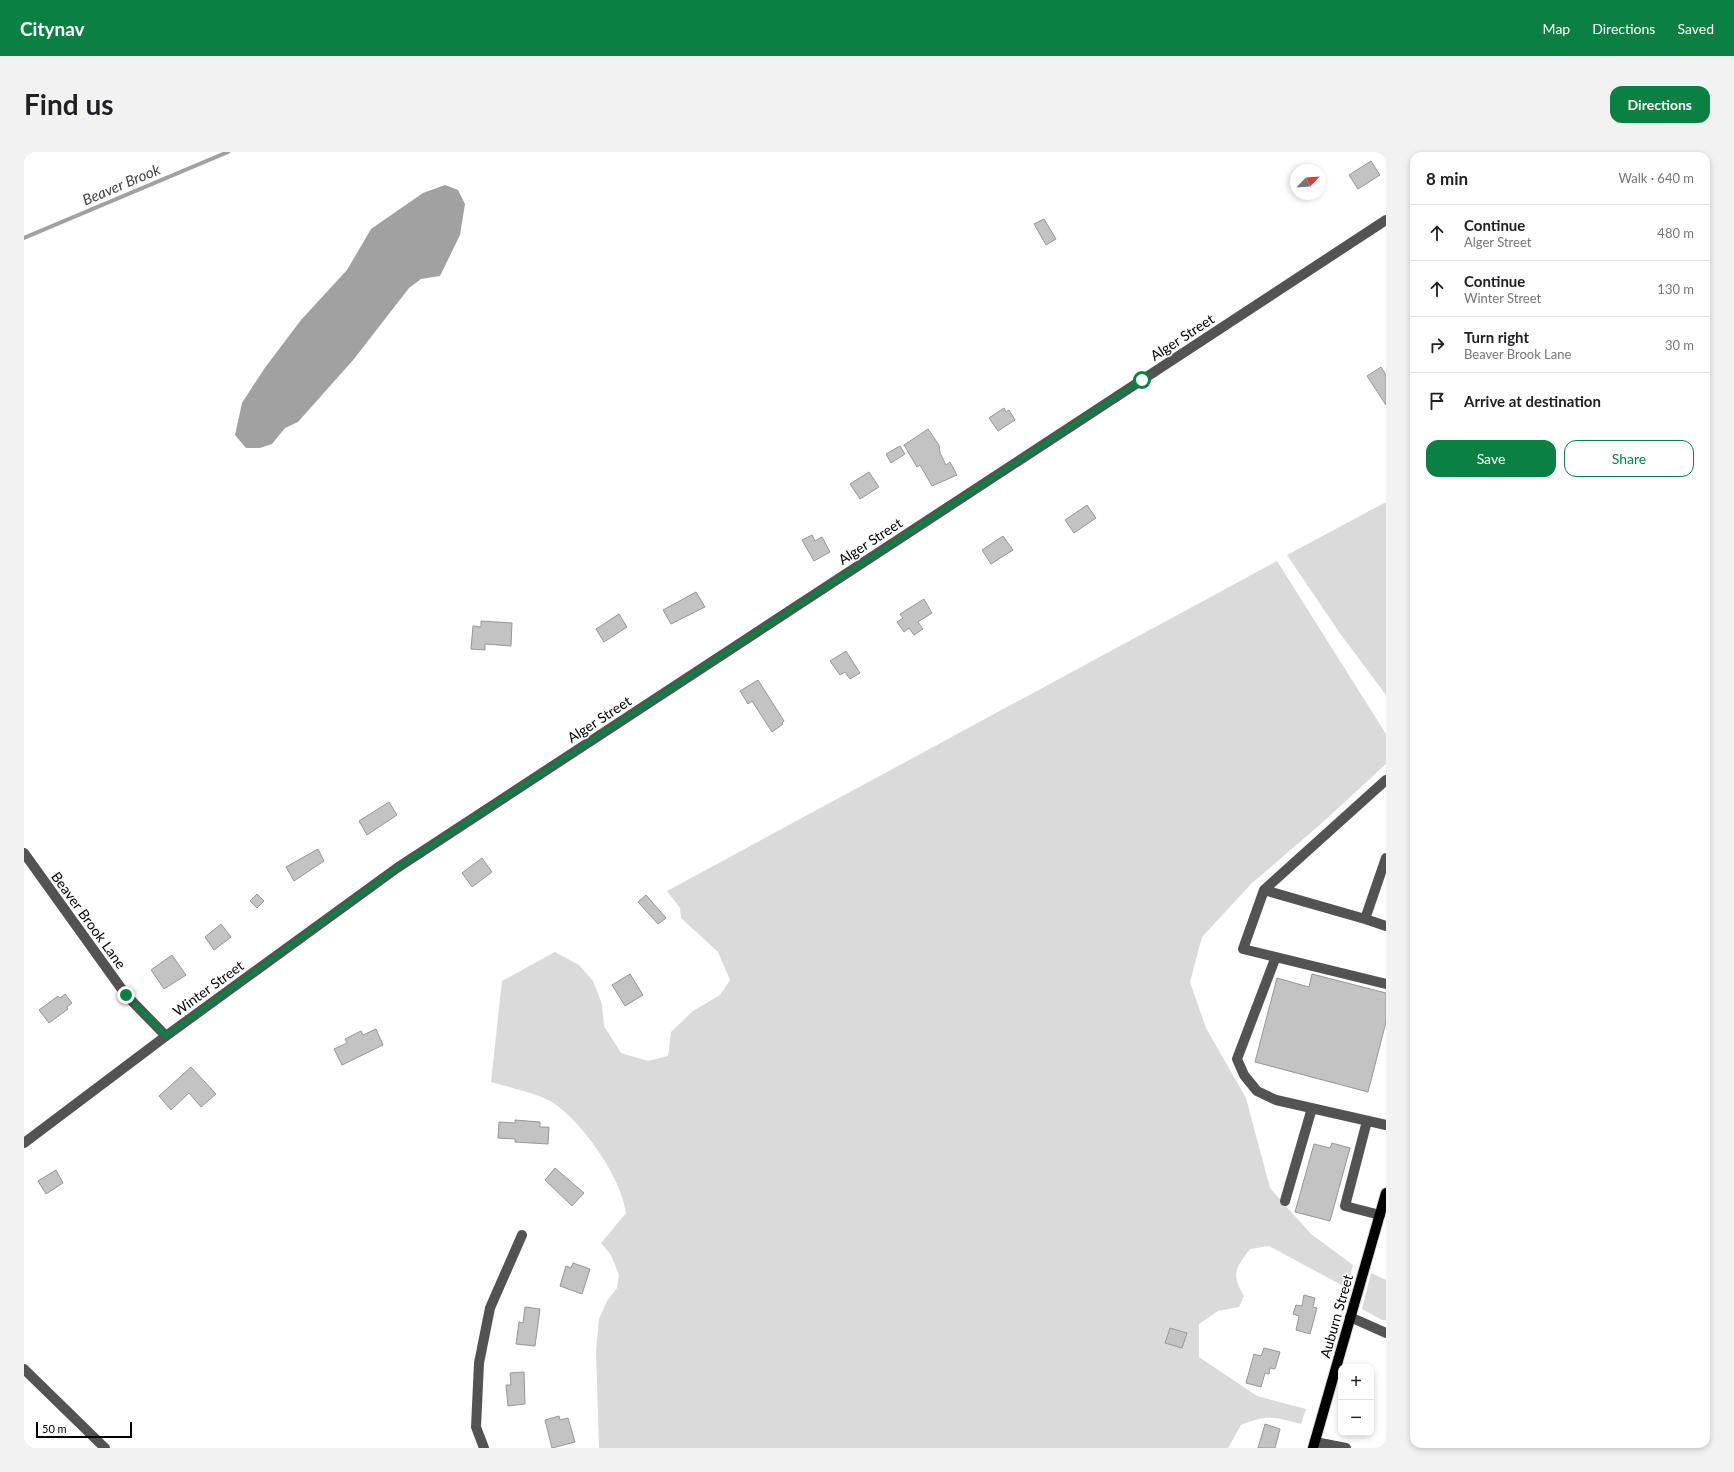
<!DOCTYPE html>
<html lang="en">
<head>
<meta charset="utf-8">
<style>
	:root { --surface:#fff; --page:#f2f2f2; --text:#202124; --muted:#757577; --line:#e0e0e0; --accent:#0b8043 }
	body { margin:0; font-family:Lato,sans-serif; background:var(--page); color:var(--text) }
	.controls { position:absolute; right:12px; bottom:12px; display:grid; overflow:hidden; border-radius:8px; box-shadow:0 2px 6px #0003 }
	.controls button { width:36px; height:36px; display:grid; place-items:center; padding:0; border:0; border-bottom:1px solid var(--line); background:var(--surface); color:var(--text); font:20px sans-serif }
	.compass { position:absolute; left:1266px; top:12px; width:36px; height:36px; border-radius:50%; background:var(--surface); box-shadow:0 2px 6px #0003; rotate:65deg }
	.scale { position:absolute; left:12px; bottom:10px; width:96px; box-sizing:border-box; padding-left:4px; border:2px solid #000; border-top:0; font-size:11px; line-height:14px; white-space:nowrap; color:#000; -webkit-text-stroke:3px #fff; paint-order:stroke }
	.stop { position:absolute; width:12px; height:12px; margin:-9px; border:3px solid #0b8043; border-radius:50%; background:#fff }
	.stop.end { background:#0b8043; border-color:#fff; box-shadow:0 1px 4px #0008 }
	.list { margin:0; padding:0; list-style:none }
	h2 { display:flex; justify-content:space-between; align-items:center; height:52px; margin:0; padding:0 16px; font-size:17px }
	h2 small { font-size:13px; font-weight:400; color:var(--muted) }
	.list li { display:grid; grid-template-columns:26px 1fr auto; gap:12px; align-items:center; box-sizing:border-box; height:56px; padding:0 16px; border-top:1px solid var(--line) }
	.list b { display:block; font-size:15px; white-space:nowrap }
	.list p { margin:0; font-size:13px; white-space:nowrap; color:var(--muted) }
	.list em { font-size:13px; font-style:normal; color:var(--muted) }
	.actions { display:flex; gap:8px; padding:12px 16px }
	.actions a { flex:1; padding:9px 0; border:1px solid var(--accent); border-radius:12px; text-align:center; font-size:14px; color:var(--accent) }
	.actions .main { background:var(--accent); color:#fff }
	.icon { flex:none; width:22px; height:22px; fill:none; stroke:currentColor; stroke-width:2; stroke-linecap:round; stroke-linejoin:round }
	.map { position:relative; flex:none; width:1362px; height:1296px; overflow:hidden; border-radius:12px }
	header { display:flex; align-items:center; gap:24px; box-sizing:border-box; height:56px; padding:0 20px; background:var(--accent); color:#fff }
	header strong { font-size:19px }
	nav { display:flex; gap:22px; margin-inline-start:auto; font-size:14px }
	.intro { display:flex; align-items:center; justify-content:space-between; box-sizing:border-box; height:96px; padding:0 24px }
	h1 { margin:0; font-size:28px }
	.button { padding:10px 18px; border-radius:12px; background:var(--accent); color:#fff; font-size:14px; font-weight:700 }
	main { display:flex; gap:24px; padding:0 24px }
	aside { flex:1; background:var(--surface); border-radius:12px; box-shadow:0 2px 6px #0003 }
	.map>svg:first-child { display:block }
	.green { fill:#dadada }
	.water { fill:#a1a1a1 }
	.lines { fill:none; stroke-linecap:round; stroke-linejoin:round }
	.stream { stroke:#a1a1a1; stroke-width:4 }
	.building { fill:#c3c3c3; stroke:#979797 }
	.major-casing { stroke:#dbdbdb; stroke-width:12 }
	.minor { stroke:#535353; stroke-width:10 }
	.major { stroke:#000; stroke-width:10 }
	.route { stroke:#0b8043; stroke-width:5 }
	.labels { text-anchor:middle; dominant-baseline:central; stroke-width:3.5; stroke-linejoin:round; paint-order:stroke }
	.street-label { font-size:14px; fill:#000; stroke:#fff }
	.water-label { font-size:15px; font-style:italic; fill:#424242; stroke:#fff }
</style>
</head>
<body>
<header>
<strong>Citynav</strong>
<nav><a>Map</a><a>Directions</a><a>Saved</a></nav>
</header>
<div class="intro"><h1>Find us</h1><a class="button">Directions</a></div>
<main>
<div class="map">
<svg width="1362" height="1296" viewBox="0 0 1362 1296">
	<rect width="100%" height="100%" fill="#fff"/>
	<path class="green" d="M1362 350V543L1315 480 1263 403Z
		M1253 409 1362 582V612L1299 670 1227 732 1178 785 1166 830 1182 876 1222 946 1246 1036 1287 1082 1329 1113 1323 1136 1245 1094 1226 1097C1211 1117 1207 1122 1220 1144L1215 1155 1194 1159 1175 1172V1205L1233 1244 1282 1257 1277 1272C1249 1265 1244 1262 1217 1273L1204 1296H575L572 1198 575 1167 583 1149 593 1136 595 1123 587 1103 577 1091 602 1061C598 1026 557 967 526 949 512 941 484 935 467 930L478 829 531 800 555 813 569 829 578 852 580 874 597 901 624 909 644 904 647 880 669 859 696 843 706 828 694 800 657 766 656 756 643 739Z
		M1347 1121 1362 1128V1168H1358L1338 1157Z"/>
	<path class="water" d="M421 33 434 38 441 52 436 83 416 124 397 127 385 136 330 207 274 270 261 276 248 292 236 296H222L211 283 218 251 240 217 277 168 323 118 347 77 399 41Z"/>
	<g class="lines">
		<path class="stream" d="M0 86 204 0"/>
	</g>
	<path class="building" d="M1347 9 1356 23 1334 37 1325 23Z
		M1020 67 1032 87 1022 93 1010 72Z
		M1357 215 1362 223V253L1343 224Z
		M980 256 982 260 985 258 991 268 974 279 965 266Z
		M904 277 915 293 916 301 922 313 926 310 933 323 908 334 896 313 893 315 880 293Z
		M876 294 881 302 867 311 862 302Z
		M845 320 855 335 836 347 826 332Z
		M1063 353 1072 366 1050 381 1041 368Z
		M788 383 791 389 798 385 806 400 790 409 778 388Z
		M979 384 989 398 967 412 958 398Z
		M672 440 681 455 647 472 639 458Z
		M900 447 908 461 894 470 899 477 890 483 885 476 880 480 873 470 879 466 876 462Z
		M595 462 603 475 580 490 572 477Z
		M457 469 488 471 487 494 461 492V498L447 497 449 474 457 475Z
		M822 499 836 521 826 527 821 520 816 523 806 509Z
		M734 528 760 569 758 571 759 572 748 580 728 549 724 552 716 539Z
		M365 650 373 663 343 683 335 669Z
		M294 697 300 709 270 729 262 715Z
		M458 706 468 720 448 735 438 721Z
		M233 742 240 749 233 756 226 749Z
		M622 743 642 766 634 772 614 750Z
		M197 772 207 785 190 798 181 785Z
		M148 803 162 823 140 837 127 818Z
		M606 822 619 843 601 854 588 833Z
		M1288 822 1362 841V870L1344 940 1231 910 1253 826 1285 835Z
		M41 842 48 851 43 855 44 857 25 871 15 858 34 844 36 846Z
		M352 877 359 893 318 913 310 897 323 891 321 887 337 879 339 883Z
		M167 915 192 942 177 955 165 941 147 958 135 944Z
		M491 968 516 970V975H525L524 992 491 990V987L474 986 475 970 491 971Z
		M1308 991 1326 996 1306 1069 1271 1060 1290 992 1306 996Z
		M531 1016 560 1041 548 1054 521 1028Z
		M32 1018 39 1031 22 1042 14 1029Z
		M549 1111 566 1117 558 1142 536 1134 542 1114 547 1116Z
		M1280 1143 1291 1146 1289 1155 1293 1156 1286 1182 1272 1178 1275 1164 1269 1162 1272 1153 1278 1154Z
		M501 1155 516 1157 511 1194 492 1192 495 1170 499 1171Z
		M1146 1176 1163 1181 1158 1196 1141 1191Z
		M1240 1196 1256 1200 1251 1217 1246 1216 1245 1222 1241 1221 1237 1235 1222 1231 1230 1202 1237 1204Z
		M500 1220 501 1252 484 1254 482 1233H487L486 1221Z
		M535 1264 536 1268 544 1266 551 1290 528 1296 521 1268Z
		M1241 1272 1256 1277 1251 1296H1234Z"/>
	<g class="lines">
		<defs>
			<path id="major" d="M1289 1296 1362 1041"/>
		</defs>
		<use href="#major" class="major-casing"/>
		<path class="minor" d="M1362 628 1240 738 1219 797 1362 832
			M0 701 102 843 142 884
			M1240 738 1341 767 1362 706
			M1341 767 1362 774
			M1251 807 1213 907 1220 923 1233 939 1252 948 1362 973
			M1343 969 1321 1054 1356 1063
			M0 991 142 884 373 716 1362 68
			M1261 1049 1288 956
			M1326 1165 1362 1181
			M0 1217 81 1296
			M1291 1290 1322 1296
			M460 1296 452 1275 455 1211 466 1156 498 1083"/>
		<use href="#major" class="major"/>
	</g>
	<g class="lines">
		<path class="route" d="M102 843 142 884 373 716 1118 228"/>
	</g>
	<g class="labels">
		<g class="street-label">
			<text transform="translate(1158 185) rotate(-33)">Alger Street</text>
			<text transform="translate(846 389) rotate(-33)">Alger Street</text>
			<text transform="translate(575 567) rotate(-33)">Alger Street</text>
			<text transform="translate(65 768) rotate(54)">Beaver Brook Lane</text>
			<text transform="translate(184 836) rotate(-36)">Winter Street</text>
			<text transform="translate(1312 1164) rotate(-74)">Auburn Street</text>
		</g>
		<g class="water-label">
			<text transform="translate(97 32) rotate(-23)">Beaver Brook</text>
		</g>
	</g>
</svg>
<div class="controls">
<button>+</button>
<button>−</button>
</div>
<svg class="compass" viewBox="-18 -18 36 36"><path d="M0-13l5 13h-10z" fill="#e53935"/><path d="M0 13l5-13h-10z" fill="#757577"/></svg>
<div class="scale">50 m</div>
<div class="stop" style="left:1118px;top:228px"></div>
<div class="stop end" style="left:102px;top:843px"></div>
</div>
<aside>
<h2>8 min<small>Walk · 640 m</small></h2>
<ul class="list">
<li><svg class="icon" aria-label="ahead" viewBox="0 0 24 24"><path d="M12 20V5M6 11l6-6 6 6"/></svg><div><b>Continue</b><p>Alger Street</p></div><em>480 m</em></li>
<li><svg class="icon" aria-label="ahead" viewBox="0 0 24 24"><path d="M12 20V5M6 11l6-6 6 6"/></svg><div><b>Continue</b><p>Winter Street</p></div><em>130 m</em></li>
<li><svg class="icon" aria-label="right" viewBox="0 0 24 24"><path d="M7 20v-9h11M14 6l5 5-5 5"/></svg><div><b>Turn right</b><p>Beaver Brook Lane</p></div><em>30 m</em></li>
<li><svg class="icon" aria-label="arrive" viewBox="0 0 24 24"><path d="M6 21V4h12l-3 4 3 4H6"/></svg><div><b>Arrive at destination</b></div></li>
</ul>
<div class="actions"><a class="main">Save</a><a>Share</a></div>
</aside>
</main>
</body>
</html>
